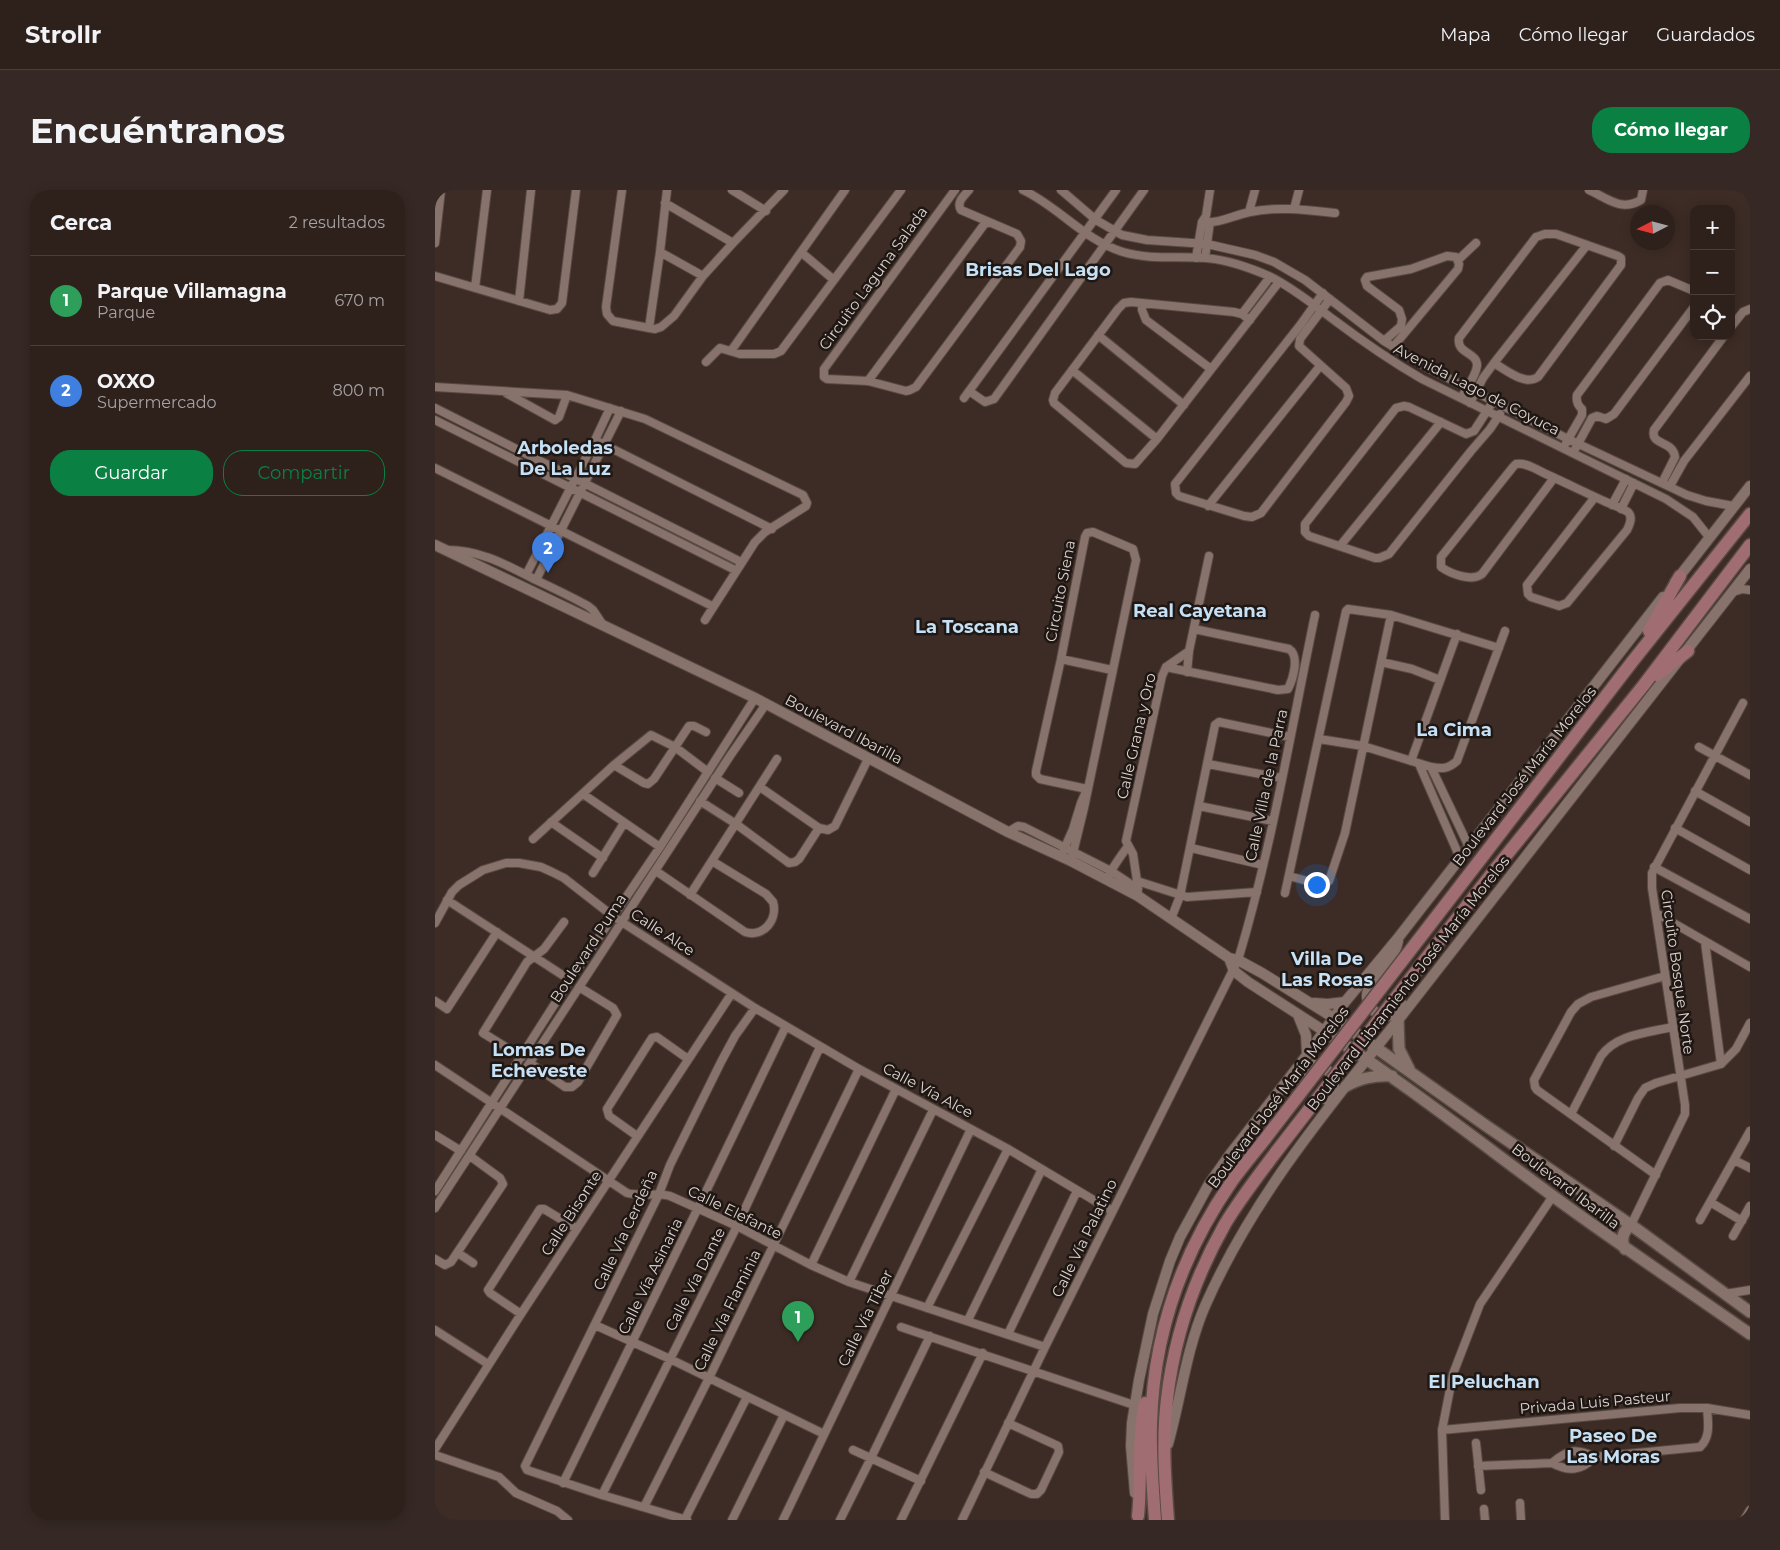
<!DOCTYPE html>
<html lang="es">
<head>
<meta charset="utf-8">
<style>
	:root { --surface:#2e211c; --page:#362925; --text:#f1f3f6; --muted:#a7a3a3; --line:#493e3b; --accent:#0b8043 }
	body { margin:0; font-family:Montserrat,sans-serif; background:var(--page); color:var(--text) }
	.controls { position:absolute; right:15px; top:15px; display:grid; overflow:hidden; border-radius:10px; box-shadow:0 2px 12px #0003 }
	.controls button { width:45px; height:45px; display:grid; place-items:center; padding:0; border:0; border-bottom:1px solid var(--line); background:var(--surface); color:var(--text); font:25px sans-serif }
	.compass { position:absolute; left:1195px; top:15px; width:45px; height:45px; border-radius:50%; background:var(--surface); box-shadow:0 2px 12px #0003; rotate:264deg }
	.you { position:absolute; left:881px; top:694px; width:18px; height:18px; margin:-12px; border:4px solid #fff; border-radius:50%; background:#1a73e8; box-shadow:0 0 0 8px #1a73e833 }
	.badge { display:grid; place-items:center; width:32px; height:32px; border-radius:50%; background:var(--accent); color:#fff; font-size:16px; font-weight:700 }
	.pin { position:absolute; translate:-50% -41px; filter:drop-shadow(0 1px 2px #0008) }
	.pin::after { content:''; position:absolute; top:26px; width:18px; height:15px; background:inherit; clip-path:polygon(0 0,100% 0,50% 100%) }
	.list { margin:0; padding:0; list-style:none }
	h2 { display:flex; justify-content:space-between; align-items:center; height:65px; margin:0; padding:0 20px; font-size:21px }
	h2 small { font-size:16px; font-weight:400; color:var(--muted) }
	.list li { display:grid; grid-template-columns:32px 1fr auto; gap:15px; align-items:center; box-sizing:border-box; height:90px; padding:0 20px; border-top:1px solid var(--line) }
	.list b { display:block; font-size:19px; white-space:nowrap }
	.list p { margin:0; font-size:16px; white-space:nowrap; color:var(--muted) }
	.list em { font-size:16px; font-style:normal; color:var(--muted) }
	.actions { display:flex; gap:10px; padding:15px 20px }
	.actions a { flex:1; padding:11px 0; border:1px solid var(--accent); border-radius:20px; text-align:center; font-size:18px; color:var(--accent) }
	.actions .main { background:var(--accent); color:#fff }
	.icon { flex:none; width:28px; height:28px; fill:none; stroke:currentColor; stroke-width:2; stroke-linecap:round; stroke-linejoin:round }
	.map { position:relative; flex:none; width:1315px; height:1330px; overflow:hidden; border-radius:20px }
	header { display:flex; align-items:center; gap:30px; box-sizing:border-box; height:70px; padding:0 25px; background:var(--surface); border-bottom:1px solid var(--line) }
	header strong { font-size:24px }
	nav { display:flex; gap:28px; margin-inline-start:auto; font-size:18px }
	.intro { display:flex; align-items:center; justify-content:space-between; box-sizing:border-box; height:120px; padding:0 30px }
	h1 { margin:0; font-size:35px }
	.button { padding:12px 22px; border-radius:20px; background:var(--accent); color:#fff; font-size:18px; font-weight:700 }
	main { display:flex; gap:30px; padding:0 30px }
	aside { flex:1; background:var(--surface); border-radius:20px; box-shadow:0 2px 12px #0003 }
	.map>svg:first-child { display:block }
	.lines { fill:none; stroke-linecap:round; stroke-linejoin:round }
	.minor-casing { stroke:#574943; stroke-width:10 }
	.tertiary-casing { stroke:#574943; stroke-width:12 }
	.secondary-casing { stroke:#574943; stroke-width:14 }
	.primary-casing { stroke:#574943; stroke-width:15 }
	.minor { stroke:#87736b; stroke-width:8 }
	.tertiary { stroke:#87736b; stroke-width:10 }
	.secondary { stroke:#87736b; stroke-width:11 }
	.primary { stroke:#a06d72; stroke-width:12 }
	.primary-bridge-casing { stroke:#574943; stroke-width:15; stroke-linecap:butt }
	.primary-bridge { stroke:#a06d72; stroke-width:12 }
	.labels { text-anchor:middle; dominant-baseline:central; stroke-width:5; stroke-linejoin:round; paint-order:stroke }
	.street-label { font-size:15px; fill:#ddd2cd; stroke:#1e1713 }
	.quarter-label { font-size:18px; font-weight:bold; fill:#c6e0f5; stroke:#1e1713 }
</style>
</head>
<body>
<header>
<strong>Strollr</strong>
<nav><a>Mapa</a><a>Cómo llegar</a><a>Guardados</a></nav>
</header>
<div class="intro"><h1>Encuéntranos</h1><a class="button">Cómo llegar</a></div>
<main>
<aside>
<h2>Cerca<small>2 resultados</small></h2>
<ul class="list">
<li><span class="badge" style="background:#2e9e5b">1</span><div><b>Parque Villamagna</b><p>Parque</p></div><em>670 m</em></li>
<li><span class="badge" style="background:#3f7fe0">2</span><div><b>OXXO</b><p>Supermercado</p></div><em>800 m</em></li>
</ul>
<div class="actions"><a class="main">Guardar</a><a>Compartir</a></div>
</aside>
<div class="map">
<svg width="1315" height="1330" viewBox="0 0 1315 1330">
	<rect width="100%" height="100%" fill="#3d2c25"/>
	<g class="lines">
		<defs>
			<path id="minor" d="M187 0 171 117 172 124 178 131 214 138 220 139 226 137 239 126 268 86 298 53 349 0
				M297 0 331 21
				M520 0 389 179V187L392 189 433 191 471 201 475 200 481 197 585 57 586 51 582 44 526 20C521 12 529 6 534 0
				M588 0C624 17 649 50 688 62 715 70 742 66 771 68 793 70 816 78 836 87 858 98 879 115 899 130 927 151 956 171 987 189L1231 309 1258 327 1274 347
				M626 0 661 30 687 45 712 50 772 54 820 65 839 72 870 90 949 151 993 178 1133 249 1252 305 1271 311 1298 316
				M1154 0C1172 8 1186 22 1206 10L1208 0
				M230 13 298 53
				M859 19 864 0
				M814 22 820 0
				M767 32C784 34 799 25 815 22 843 16 872 20 900 23
				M0 53 6 0
				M225 62 268 86
				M367 63 399 90
				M761 68 767 32 771 26 775 0
				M770 68 775 32
				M1023 70 1041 53
				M0 86 115 120 122 119 127 113 141 0
				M40 98 52 0
				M888 103 866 134 740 294 741 303 744 306 809 326 817 327 826 323 911 212 914 206 911 198 864 156 865 149 895 109
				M84 111 96 0
				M707 113V120L711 130 776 179
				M807 124 835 87
				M815 130 807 124 799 122 696 112 689 113 683 119 620 203 618 210 619 213 691 273 700 274 722 249 844 92
				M1296 137 1308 122 1315 119
				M214 138 225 62 232 0
				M663 145 749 215
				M949 151 966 136 967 129 964 120 932 96 930 90 932 87 976 79 1012 66 1021 67 1024 74 1023 79 958 157
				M296 161 410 0
				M271 172 285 158 305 164H339L346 161 466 0
				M637 180 722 249
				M433 191 551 32
				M0 197 132 205 210 229 368 305 372 313 371 316 330 342 320 352 270 430
				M534 201 550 212 559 209 709 0
				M71 203 120 230 124 227 132 205
				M529 208 681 0
				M1026 208C1031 199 1041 186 1042 176 1043 162 1021 164 1024 148L1101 47 1110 44H1121L1183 66 1186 68V75L1103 187C1090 196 1071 180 1059 173
				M1059 210 1039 241 1031 244 974 217 969 216 961 218 870 334V342L874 346 940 368H944L954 364 1036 261 1055 239 1065 224
				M1035 213 1048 188 1059 173 1152 55
				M0 218 306 372
				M0 230 300 380
				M160 250 337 339
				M1131 253 1147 225V219C1142 215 1141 211 1142 205L1225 93 1233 90 1259 101
				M1138 263 1157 228 1162 226 1171 229 1179 224 1259 117
				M0 278 277 416
				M1119 288 1047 384C1037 392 1016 384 1006 377V367L1078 277 1081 274C1091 272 1102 280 1111 284 1131 293 1151 303 1171 312 1178 315 1187 318 1193 322 1198 327 1195 334 1192 340L1132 413 1124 416 1096 407 1093 404 1092 395 1160 307
				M1227 293 1240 267C1238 250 1215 256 1219 240L1289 146
				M1235 296 1249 271 1315 186
				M1177 315 1191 289
				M773 316 885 176
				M1186 319 1199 293
				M905 356 1006 232
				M12 360C47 360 73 376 103 391 120 399 137 407 153 416L158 420 168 435
				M91 385 160 250 175 218
				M101 390 186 221
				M1298 402 1307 399 1315 400
				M626 469 677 480
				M946 472 977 479 1005 490
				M731 477 843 500 853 499C858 489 865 466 854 459L759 439
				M752 482 754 461
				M884 549 928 556 996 577C1007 579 1013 579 1022 571L1070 441
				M1264 557 1315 585
				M976 571 1022 444
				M773 574 846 588
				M984 574 1025 668
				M179 575 209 593 213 594 219 589 254 536H259L271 542
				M996 577 1034 657
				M280 588 304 603
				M325 597 384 638 393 640 400 636 433 569
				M1260 601 1315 632
				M148 604 225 657
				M265 611 301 634 354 673 360 672 364 669 384 638
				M764 616 838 631
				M116 632 168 668
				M1240 638 1315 680
				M573 642 583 636 589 637 676 681 703 699
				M98 649 179 575 216 545 240 557 273 582
				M756 658 828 675
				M626 666 638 639 646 613 652 599 605 589 601 585V581L626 469 650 347 652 343 658 342 698 359 701 370 649 618 636 671
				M1219 677 1315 729
				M221 681 310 742C329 748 343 729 338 712L331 704 277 671
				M158 683 189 633
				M674 686C676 679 688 663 693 656
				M854 686 887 695 894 691 910 643 956 425
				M702 691 752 707 822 702
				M850 703 911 421 913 419 956 425 1064 458
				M255 705 342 569
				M703 706 702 691 698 664 691 651 727 486 731 477 754 461 774 366
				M12 710 135 790
				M1221 723 1315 777
				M736 729 745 706 780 535 784 532 855 547
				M0 733 17 702 24 695 48 680 71 673H84L106 677 117 682 129 688 179 727 320 818 424 879 573 959 677 1021
				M1270 752 1286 874
				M0 811 12 819 62 742
				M87 867 48 843 92 772 109 759 129 732
				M95 873 130 897H137L143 892 182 825 178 818 144 797
				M0 875 192 1003C207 1007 223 1002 235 1006L302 1036 376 1075 414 1092 610 1157
				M1136 924 1166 866C1182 844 1212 843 1237 837
				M0 945 26 961
				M202 946 174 926 172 919 217 848 222 847 253 869
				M1179 956 1203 908 1210 898 1221 893 1286 874 1301 859 1315 833
				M1299 970 1315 978
				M1221 985 1102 900 1100 897 1099 890 1136 822 1143 814 1156 807 1230 786
				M0 1001 135 790 225 657 320 508
				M1275 1012 1307 1031
				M0 1018 295 566 331 514
				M1265 1030 1315 941
				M1196 1035 1250 924V915L1217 698V683L1308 513
				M1298 1046 1315 1016
				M23 1063 38 1073
				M0 1069 10 1075 16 1072 68 994 65 988 35 966
				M376 1075 461 899
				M414 1092 498 920
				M1290 1104 1315 1100
				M492 1118 573 959
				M86 1124 55 1103 53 1100 105 1019H109L142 1039
				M533 1130 607 979
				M160 1135 235 1169 389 1244
				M466 1137 699 1215
				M0 1140 53 1174
				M573 1144 642 1001
				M1007 1240 1245 1218H1272L1315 1225
				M1041 1253 1046 1300
				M0 1259 86 1124 297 803
				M418 1260 486 1291
				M0 1265 64 1287 81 1303 122 1321 133 1330
				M1117 1273C1133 1259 1141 1258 1160 1267L1265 1257C1276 1247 1273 1232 1272 1218
				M1043 1276 1117 1273C1134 1282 1146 1281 1160 1267
				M549 1282 596 1304H602L606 1300 624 1262 623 1256 573 1233
				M128 1293 263 1018 351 836
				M167 1305 302 1036 385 857
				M1085 1313 1086 1330
				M209 1317 274 1188 424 879
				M1049 1319 1050 1330
				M250 1329 312 1207
				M252 1330 167 1305 92 1280 90 1276 224 1004 235 975 286 872 300 846 320 818
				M297 1330 349 1225
				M348 1330 536 939
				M405 1330 436 1268 495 1146
				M466 1330 548 1163
				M527 1330 610 1157 803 770C837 657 856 540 880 425
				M1010 1330 1007 1240 1018 1184 1045 1114 1118 1006
				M1309 1330 1315 1320"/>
			<path id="tertiary" d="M0 355 320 508 573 642 636 671 703 706 794 768 803 770 827 783 899 828
				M1240 392 1315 296
				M963 751C959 773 933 788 932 805 931 817 944 829 956 825 961 823 964 819 968 815
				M794 768 799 781 813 792 889 841
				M879 813 893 814 910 812
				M863 825 871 845 872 865
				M862 889C865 885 868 880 872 877 885 868 900 884 899 896 899 902 895 906 892 910
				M733 1254C746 1208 751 1160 770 1116 817 1009 892 919 964 829 1082 680 1199 530 1315 379
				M700 1303 696 1256 697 1233 704 1190 718 1124 735 1071 745 1047 774 994 796 963 872 865 910 812 963 748 1228 407"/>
			<path id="secondary" d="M899 828 1050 935 1196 1035 1315 1122
				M963 830 964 859 974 879
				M889 841C971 894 1047 954 1126 1012 1188 1057 1252 1100 1315 1144
				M911 896C926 888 939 885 957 886
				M1190 1059C1185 1049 1188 1041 1196 1035"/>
			<path id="primary" d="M1214 441 1245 386
				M1222 485 1253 461
				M1048 666 1197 472 1315 324
				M1061 678 1208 496 1315 355
				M703 1326C707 1288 702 1251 710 1213
				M720 1330C718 1299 715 1267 716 1235 718 1146 747 1063 797 991 808 976 819 963 830 949
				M733 1330C730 1290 727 1249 732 1209 739 1148 760 1087 790 1034 805 1009 823 986 841 962"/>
		</defs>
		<use href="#minor" class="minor-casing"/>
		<use href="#tertiary" class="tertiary-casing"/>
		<use href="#secondary" class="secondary-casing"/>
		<use href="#primary" class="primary-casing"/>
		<use href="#minor" class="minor"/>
		<use href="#tertiary" class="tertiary"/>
		<use href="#secondary" class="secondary"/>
		<use href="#primary" class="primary"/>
		<defs>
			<path id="primary-bridge" d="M830 949 1048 666
				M841 962 1061 678"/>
		</defs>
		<use href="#primary-bridge" class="primary-bridge-casing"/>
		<use href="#primary-bridge" class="primary-bridge"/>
	</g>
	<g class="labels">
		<g class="street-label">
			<text transform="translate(438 88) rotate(-54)">Circuito Laguna Salada</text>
			<text transform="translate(1042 199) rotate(27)">Avenida Lago de Coyuca</text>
			<text transform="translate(625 401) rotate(-79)">Circuito Siena</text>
			<text transform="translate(409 539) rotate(28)">Boulevard Ibarilla</text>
			<text transform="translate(701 546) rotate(-77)">Calle Grana y Oro</text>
			<text transform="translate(1089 586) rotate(-52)">Boulevard José María Morelos</text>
			<text transform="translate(831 595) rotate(-78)">Calle Villa de la Parra</text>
			<text transform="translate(228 742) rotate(33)">Calle Alce</text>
			<text transform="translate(153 758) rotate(-57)">Boulevard Puma</text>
			<text transform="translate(1243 782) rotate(82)">Circuito Bosque Norte</text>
			<text transform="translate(973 793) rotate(-52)">Boulevard Libramiento José María Morelos</text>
			<text transform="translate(493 900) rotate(28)">Calle Vía Alce</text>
			<text transform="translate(843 907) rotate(-53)">Boulevard José María Morelos</text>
			<text transform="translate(1131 996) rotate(37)">Boulevard Ibarilla</text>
			<text transform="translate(300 1022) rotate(26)">Calle Elefante</text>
			<text transform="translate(136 1023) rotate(-57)">Calle Bisonte</text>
			<text transform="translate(190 1040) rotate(-65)">Calle Vía Cerdeña</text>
			<text transform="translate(649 1048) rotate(-64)">Calle Vía Palatino</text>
			<text transform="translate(215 1086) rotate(-64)">Calle Vía Asinaria</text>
			<text transform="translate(260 1089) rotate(-63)">Calle Vía Dante</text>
			<text transform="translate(292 1120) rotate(-64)">Calle Vía Flaminia</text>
			<text transform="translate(430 1128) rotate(-64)">Calle Vía Tiber</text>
			<text transform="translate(1160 1212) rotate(-5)">Privada Luis Pasteur</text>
		</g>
		<g class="quarter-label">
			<text x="603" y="80">Brisas Del Lago</text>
			<text x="130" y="258">Arboledas<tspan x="130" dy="21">De La Luz</tspan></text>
			<text x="765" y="421">Real Cayetana</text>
			<text x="532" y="437">La Toscana</text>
			<text x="1019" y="540">La Cima</text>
			<text x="892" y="769">Villa De<tspan x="892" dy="21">Las Rosas</tspan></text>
			<text x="104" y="860">Lomas De<tspan x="104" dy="21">Echeveste</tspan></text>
			<text x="1049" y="1192">El Peluchan</text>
			<text x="1178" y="1246">Paseo De<tspan x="1178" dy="21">Las Moras</tspan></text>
		</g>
	</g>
</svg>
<div class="controls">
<button>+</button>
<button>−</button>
<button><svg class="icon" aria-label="locate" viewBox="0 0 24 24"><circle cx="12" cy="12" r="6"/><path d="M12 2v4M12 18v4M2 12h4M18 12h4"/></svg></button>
</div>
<svg class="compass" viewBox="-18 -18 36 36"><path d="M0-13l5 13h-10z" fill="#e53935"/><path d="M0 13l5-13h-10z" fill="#a7a3a3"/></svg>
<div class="you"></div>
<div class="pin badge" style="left:363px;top:1152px;background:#2e9e5b">1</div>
<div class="pin badge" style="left:113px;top:383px;background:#3f7fe0">2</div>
</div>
</main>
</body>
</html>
